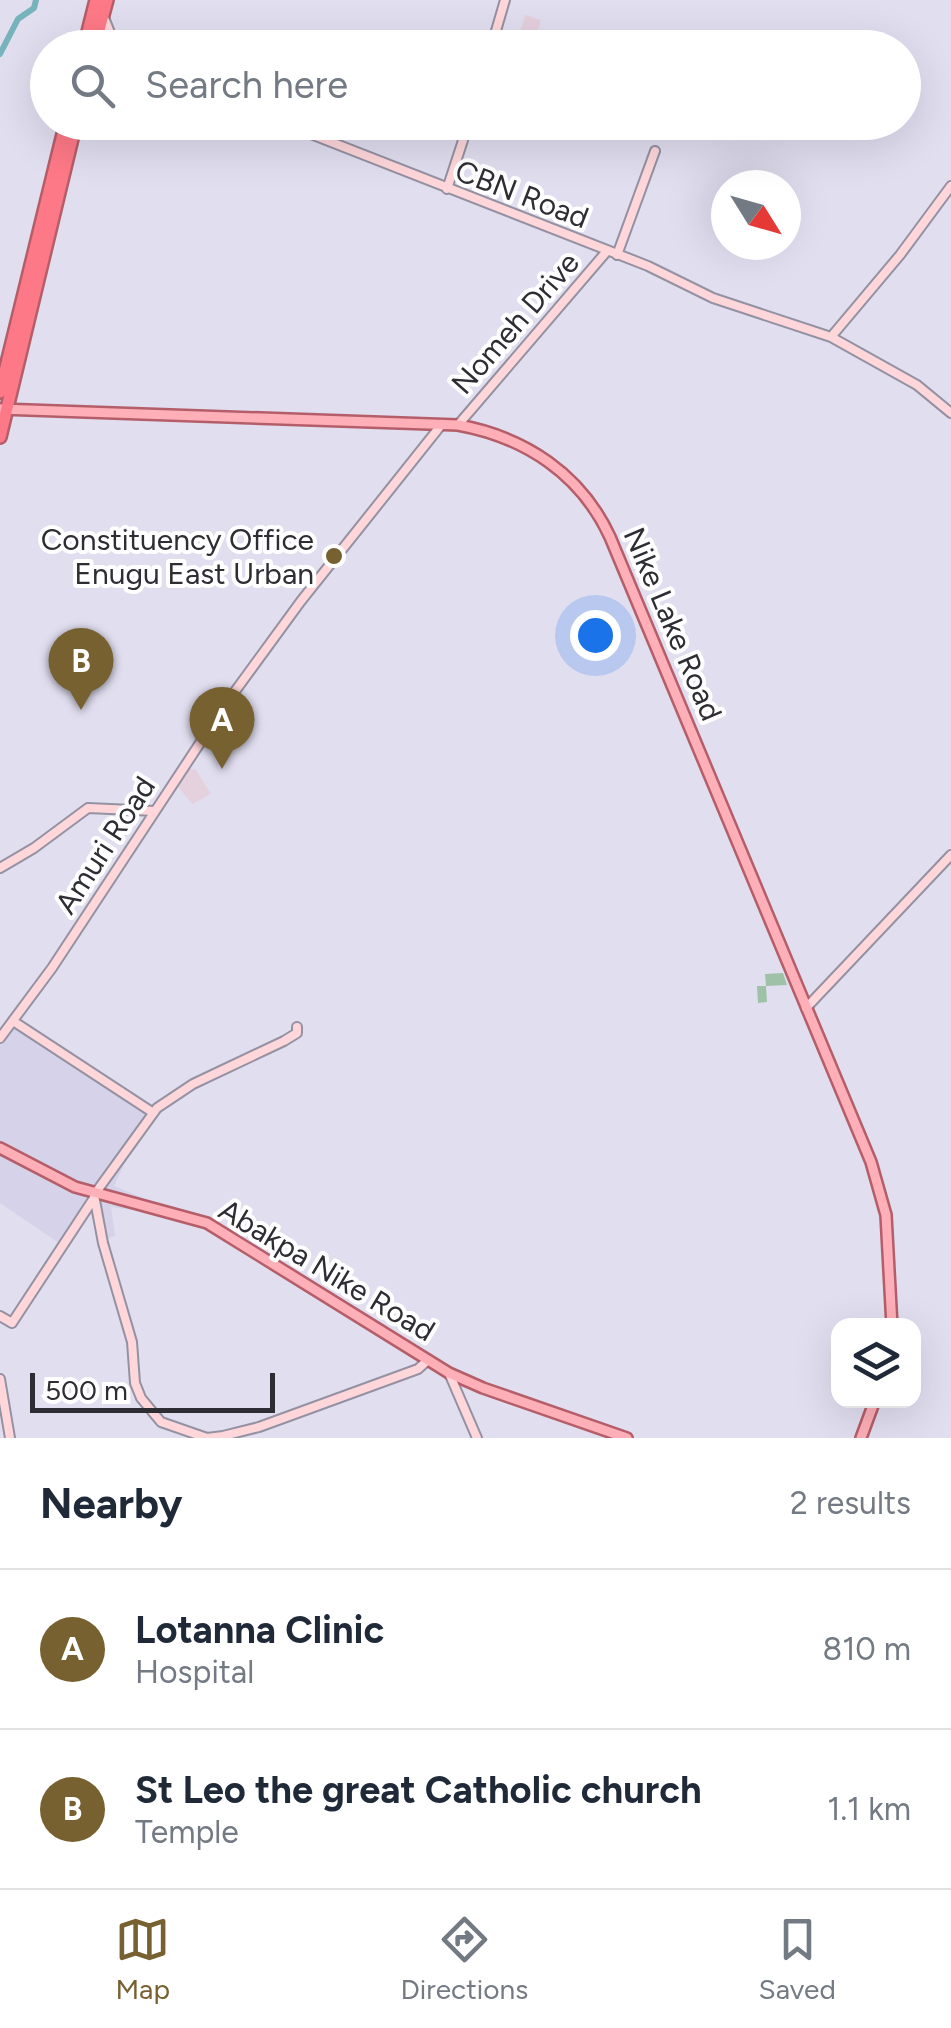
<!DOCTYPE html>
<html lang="en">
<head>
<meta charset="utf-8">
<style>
	:root { --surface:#fff; --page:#f2f2f3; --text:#1f2937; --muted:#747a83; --line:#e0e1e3; --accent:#776131 }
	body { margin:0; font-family:Figtree,sans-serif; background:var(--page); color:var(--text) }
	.controls { position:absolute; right:30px; bottom:30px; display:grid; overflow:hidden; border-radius:20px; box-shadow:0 10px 40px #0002 }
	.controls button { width:90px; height:90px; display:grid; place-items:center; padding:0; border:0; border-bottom:2px solid var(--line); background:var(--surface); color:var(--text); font:50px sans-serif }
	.compass { position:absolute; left:711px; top:170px; width:90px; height:90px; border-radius:50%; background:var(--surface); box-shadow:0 10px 40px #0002; rotate:127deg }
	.scale { position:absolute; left:30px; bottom:25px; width:245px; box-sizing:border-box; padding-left:10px; border:5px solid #2e2d33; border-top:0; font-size:28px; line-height:35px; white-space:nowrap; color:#2e2d33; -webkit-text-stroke:8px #fff; paint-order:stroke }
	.you { position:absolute; left:595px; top:635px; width:35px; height:35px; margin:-25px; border:8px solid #fff; border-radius:50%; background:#1a73e8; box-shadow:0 0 0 15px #1a73e833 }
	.badge { display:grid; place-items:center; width:65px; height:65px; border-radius:50%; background:var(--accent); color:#fff; font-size:32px; font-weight:700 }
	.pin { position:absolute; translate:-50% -82px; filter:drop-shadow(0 2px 5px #0008) }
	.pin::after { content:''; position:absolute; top:52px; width:35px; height:30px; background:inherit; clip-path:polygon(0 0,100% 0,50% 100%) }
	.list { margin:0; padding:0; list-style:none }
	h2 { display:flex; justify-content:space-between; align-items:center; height:130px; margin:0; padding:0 40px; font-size:42px }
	h2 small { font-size:32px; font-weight:400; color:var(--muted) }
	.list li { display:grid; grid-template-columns:65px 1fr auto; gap:30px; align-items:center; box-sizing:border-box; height:160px; padding:0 40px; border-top:2px solid var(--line) }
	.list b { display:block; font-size:38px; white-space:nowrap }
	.list p { margin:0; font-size:32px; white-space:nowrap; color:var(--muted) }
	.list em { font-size:32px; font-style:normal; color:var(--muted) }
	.icon { flex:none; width:55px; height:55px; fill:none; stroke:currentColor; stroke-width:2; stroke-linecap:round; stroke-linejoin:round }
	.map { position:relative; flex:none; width:951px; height:1438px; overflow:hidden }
	.search { position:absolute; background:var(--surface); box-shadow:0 10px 40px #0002; left:30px; right:30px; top:30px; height:110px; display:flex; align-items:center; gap:25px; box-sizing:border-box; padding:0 35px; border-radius:55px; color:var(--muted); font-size:38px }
	.sheet { height:450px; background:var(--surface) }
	nav { display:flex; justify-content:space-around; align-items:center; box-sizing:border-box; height:140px; border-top:2px solid var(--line); background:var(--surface); font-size:28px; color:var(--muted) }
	nav a { display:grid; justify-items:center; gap:5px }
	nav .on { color:var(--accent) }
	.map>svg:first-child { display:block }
	.built { fill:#d5d2ea }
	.medical { fill:#e5d0de }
	.green { fill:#9ec1a7 }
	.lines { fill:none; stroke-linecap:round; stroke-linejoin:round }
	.river { stroke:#76b3bb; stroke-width:6 }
	.secondary-casing { stroke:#9492a2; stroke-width:12 }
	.primary-casing { stroke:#b55e6a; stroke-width:14 }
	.highway-casing { stroke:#b55e6a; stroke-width:16 }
	.secondary { stroke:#ffd7db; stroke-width:8 }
	.primary { stroke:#feafb7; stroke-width:9 }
	.highway { stroke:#fe7987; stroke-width:11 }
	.poi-dot { fill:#776131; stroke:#fff; stroke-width:4 }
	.labels { text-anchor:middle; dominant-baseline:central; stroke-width:8; stroke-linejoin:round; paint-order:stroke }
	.street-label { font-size:30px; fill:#2e2d33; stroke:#fff }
	.poi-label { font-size:30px; fill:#2e2d33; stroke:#fff; text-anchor:end }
</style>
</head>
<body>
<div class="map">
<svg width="951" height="1438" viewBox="0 0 951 1438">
	<rect width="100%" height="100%" fill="#e1def0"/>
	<path class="built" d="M8 1019 147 1113 145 1117 152 1124 125 1163 114 1186 148 1200 141 1211 111 1207 115 1236 105 1239 102 1218 88 1215 62 1245 0 1203V1031Z"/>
	<path class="medical" d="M525 15 541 20 534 44 518 40Z
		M187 768 196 770 211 794 192 804 176 784Z"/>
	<path class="green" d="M783 973 787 985 766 986 767 1002 758 1003 757 986H766L765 974Z"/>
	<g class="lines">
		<path class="river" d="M0 54 18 19 34 8 36 0"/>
		<defs>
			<path id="secondary" d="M105 20 116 48
				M491 48 505 0
				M280 122 648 266 713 298 831 337 917 385 951 413
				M447 189 469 122
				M617 255 655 151
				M831 337 900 255 951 186
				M458 425 607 251
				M0 868 34 848 88 808 155 811
				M806 1008 951 855
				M13 1021 152 1112
				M297 1027V1033L284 1041 193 1084 157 1108 94 1195 103 1243 132 1342 135 1383 141 1398 161 1422 207 1438 223 1436 259 1427 418 1369 428 1360
				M0 1038 52 968 225 705 301 601 442 424
				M0 1316 12 1323 94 1198
				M449 1373 477 1438
				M0 1379 10 1438"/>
			<path id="primary" d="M0 409 458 425C525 437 581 474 610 537L871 1162 886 1215 892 1326
				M0 1148 75 1187 207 1223 449 1373 483 1388 627 1438
				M861 1438 875 1400"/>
			<path id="highway" d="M84 48 96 0
				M94 48 107 0
				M0 392 66 122
				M0 437 76 122"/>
		</defs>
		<use href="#secondary" class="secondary-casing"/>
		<use href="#primary" class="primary-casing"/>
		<use href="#highway" class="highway-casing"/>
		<use href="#secondary" class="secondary"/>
		<use href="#primary" class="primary"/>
		<use href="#highway" class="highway"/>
	</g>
	<circle class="poi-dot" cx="334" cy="556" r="10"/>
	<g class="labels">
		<g class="street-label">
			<text transform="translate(522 194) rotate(21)">CBN Road</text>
			<text transform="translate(515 323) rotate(-49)">Nomeh Drive</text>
			<text transform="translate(673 624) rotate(67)">Nike Lake Road</text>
			<text transform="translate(105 845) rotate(-57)">Amuri Road</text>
			<text transform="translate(327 1270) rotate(31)">Abakpa Nike Road</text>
		</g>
		<g class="poi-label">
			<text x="314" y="539">Constituency Office<tspan x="314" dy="34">Enugu East Urban</tspan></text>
		</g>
	</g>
</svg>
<div class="controls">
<button><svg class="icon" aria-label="layers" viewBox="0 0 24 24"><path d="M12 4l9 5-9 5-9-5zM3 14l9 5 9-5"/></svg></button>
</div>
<svg class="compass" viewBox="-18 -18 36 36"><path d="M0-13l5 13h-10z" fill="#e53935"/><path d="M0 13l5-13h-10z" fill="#747a83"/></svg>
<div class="scale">500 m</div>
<div class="you"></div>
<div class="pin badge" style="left:222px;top:769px">A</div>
<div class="pin badge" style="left:81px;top:710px">B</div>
<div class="search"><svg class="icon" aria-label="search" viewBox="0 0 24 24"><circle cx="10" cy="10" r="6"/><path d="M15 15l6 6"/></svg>Search here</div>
</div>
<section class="sheet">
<h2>Nearby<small>2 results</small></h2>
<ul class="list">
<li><span class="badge">A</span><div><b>Lotanna Clinic</b><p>Hospital</p></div><em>810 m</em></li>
<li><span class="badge">B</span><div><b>St Leo the great Catholic church</b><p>Temple</p></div><em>1.1 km</em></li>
</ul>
</section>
<nav>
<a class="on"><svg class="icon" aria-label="map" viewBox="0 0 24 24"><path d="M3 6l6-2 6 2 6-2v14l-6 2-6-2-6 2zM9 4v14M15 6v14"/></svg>Map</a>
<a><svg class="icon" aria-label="directions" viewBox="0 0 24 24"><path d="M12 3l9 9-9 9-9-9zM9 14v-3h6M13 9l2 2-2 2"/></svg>Directions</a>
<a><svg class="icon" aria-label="saved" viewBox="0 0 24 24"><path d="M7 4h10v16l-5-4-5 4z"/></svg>Saved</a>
</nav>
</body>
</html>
